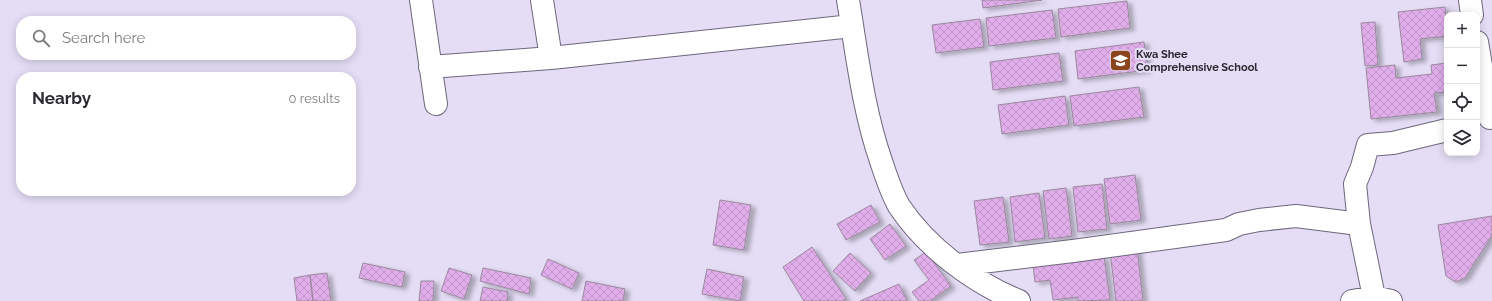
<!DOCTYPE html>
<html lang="en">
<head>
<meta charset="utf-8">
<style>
	:root { --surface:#fff; --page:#f2f2f3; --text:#2b2b33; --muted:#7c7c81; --line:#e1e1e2 }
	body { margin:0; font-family:Raleway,sans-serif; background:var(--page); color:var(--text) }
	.controls { position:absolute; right:12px; top:12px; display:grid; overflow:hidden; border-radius:8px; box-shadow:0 2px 10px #0003 }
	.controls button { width:36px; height:36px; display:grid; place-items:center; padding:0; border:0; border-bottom:1px solid var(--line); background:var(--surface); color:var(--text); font:20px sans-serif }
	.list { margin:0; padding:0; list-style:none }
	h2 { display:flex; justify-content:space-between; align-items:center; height:52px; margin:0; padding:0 16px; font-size:17px }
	h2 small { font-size:13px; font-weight:400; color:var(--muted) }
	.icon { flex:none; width:22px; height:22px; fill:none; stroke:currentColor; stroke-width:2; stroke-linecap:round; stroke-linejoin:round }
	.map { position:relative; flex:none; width:1492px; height:301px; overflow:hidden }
	.search { position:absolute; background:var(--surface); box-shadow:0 2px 10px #0003; left:16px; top:16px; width:340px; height:44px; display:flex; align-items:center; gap:10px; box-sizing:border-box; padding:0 14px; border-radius:16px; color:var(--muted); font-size:15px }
	.panel { position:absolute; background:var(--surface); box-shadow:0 2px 10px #0003; left:16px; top:72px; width:340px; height:124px; border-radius:16px }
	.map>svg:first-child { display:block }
	.building { fill:url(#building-cross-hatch); stroke:#99899c; filter:url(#shadow) }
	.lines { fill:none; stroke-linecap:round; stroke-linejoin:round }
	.minor-casing { stroke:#6d677c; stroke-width:24 }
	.minor { stroke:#fff; stroke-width:22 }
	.labels { text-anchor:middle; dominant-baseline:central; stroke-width:4; stroke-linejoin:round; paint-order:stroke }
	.poi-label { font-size:11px; font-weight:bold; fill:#2b2831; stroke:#e4ddf5; text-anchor:start }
</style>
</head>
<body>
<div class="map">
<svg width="1492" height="301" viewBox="0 0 1492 301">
	<defs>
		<pattern id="building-cross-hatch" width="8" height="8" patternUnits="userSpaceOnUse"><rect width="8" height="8" fill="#e1aeeb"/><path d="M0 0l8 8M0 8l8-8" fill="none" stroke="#c196ca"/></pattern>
		<filter id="shadow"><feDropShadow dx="4.5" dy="2.5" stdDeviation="2" flood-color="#0004"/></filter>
	</defs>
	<rect width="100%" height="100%" fill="#e4ddf5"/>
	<path class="building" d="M982 0H1042L983 8Z
		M1127 1 1130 28 1061 37 1058 9Z
		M1445 7 1447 36 1420 39 1422 59 1404 62 1398 12Z
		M1052 10 1056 38 989 46 986 18Z
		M980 19 984 47 936 53 932 25Z
		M1375 22 1378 65 1365 66 1361 23Z
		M1144 42 1147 70 1078 79 1075 51Z
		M1059 53 1063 81 993 90 990 62Z
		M1447 63V92L1434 93 1437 112 1371 119 1366 68 1395 65 1396 78 1432 74 1431 65Z
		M1139 87 1144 117 1074 126 1070 96Z
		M1065 96 1069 125 1002 134 998 105Z
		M1135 175 1141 220 1110 224 1104 179Z
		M1102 184 1107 229 1078 232 1073 187Z
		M1066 188 1072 236 1049 239 1043 191Z
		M1039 193 1045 238 1015 242 1010 197Z
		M1003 197 1009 242 980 245 974 201Z
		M720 200 751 205 744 250 713 245Z
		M871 205 880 222 846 240 837 224Z
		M1492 216V235L1465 278 1456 282 1446 276 1438 225Z
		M890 224 906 246 885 260 870 239Z
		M812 247 846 299 843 301H804L783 267Z
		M1137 248 1143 301H1116L1110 251Z
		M926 252 951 286 930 301H919L912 292 929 280 914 260Z
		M850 253 871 273 855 291 833 271Z
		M1104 256 1110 300 1078 301V297L1053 300 1050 280 1035 282 1033 265Z
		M548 259 579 273 572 289 541 275Z
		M363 263 405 272 402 287 359 278Z
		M449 268 472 275 464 299 441 291Z
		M483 268 531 278 529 294 480 281Z
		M707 269 744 277 740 301 702 294Z
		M327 273 331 301H313L310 275Z
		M310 275 313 301H297L294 278Z
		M421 281H434L433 301H419Z
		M586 281 625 289 623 301H582Z
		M899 284 907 301H860Z
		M483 287 508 292 507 301H480Z"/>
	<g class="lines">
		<defs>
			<path id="minor" d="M421 0 436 104
				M542 0 551 58 852 26
				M848 0C857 54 863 109 881 161 886 176 891 192 899 206 926 247 974 283 1019 301
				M1470 0 1472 15
				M1477 42 1490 118
				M430 67 551 58
				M957 265 1073 251 1226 230 1239 224 1259 220 1296 216 1359 224
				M1374 297 1359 224 1355 184 1362 167 1368 145 1393 143 1447 130
				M1352 301 1374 297 1391 301"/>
		</defs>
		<use href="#minor" class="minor-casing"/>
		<use href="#minor" class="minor"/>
	</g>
	<defs>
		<symbol id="school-square" viewBox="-11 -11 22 22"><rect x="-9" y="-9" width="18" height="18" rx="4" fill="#8b451d" stroke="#e4ddf5"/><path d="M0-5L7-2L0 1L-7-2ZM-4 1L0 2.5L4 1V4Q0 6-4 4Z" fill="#fff"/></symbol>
	</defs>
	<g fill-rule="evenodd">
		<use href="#school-square" x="1108" y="48" width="25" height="25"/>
	</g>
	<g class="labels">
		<g class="poi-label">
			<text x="1136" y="54">Kwa Shee<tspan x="1136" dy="13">Comprehensive School</tspan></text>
		</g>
	</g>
</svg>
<div class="controls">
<button>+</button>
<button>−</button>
<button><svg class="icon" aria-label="locate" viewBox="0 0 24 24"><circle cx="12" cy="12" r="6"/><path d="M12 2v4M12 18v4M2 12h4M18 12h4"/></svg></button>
<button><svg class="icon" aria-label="layers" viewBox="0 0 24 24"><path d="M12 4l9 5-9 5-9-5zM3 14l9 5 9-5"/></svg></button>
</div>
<div class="search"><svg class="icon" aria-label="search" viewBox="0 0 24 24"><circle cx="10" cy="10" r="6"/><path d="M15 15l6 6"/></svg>Search here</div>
<section class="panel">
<h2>Nearby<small>0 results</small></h2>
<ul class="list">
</ul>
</section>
</div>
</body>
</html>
